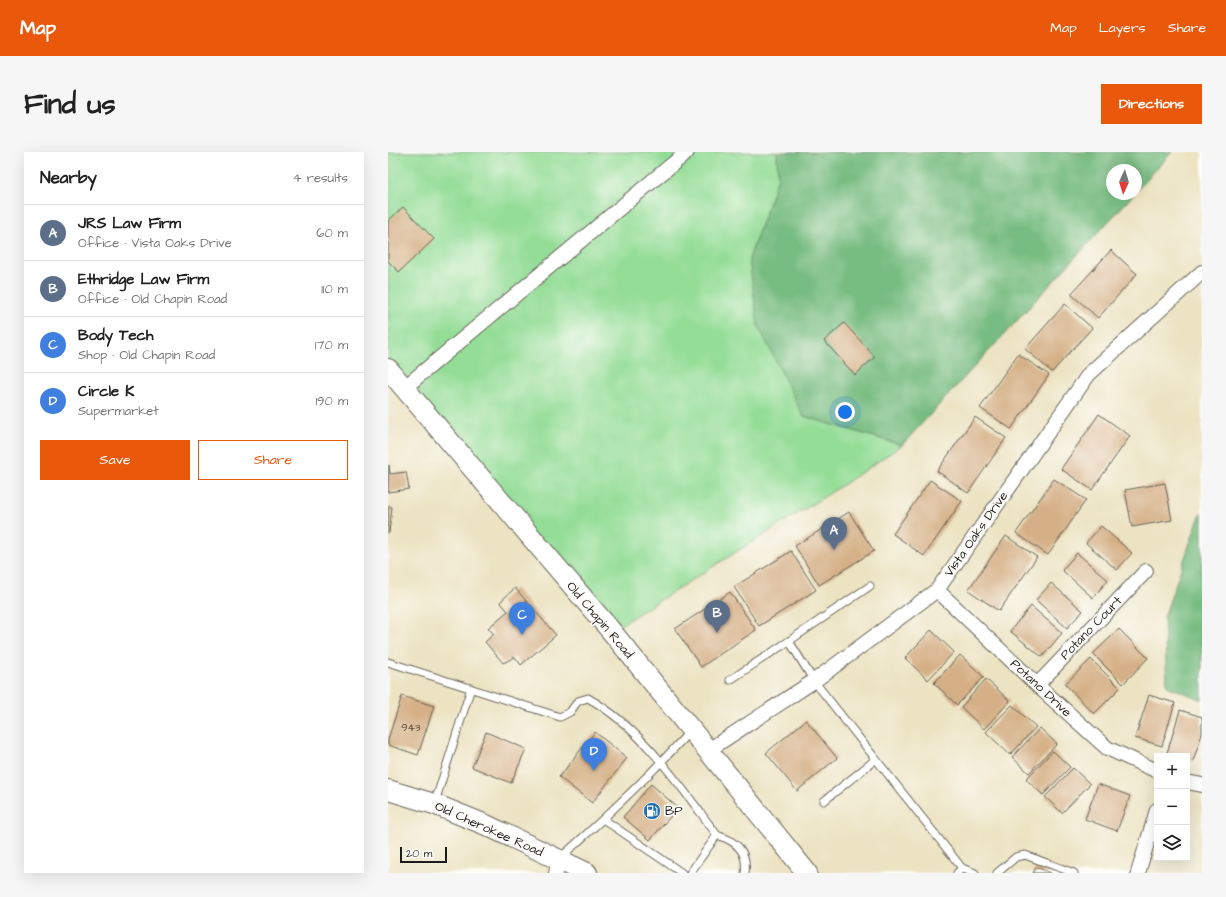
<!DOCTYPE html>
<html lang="en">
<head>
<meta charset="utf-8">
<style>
	:root { --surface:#fff; --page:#f6f6f6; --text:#222; --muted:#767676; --line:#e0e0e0; --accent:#ea580c }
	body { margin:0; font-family:"Architects Daughter",sans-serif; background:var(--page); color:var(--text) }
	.controls { position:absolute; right:12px; bottom:12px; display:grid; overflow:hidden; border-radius:0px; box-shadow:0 4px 16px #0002 }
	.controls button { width:36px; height:36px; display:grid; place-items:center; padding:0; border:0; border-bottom:1px solid var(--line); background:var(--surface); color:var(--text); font:20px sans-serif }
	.compass { position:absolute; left:718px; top:12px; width:36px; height:36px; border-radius:50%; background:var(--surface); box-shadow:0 4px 16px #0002; rotate:184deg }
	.scale { position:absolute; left:12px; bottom:10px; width:47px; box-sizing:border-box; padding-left:4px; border:2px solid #1c1c1c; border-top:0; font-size:11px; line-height:14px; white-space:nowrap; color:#1c1c1c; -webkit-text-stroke:3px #fdfcf7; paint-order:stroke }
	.you { position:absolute; left:457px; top:260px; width:14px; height:14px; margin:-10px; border:3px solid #fff; border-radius:50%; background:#1a73e8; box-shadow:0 0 0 6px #1a73e833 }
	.badge { display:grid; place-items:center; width:26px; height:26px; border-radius:50%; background:var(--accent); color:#fff; font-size:13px; font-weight:700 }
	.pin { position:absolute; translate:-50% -33px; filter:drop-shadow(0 1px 2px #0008) }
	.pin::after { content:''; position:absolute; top:21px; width:14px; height:12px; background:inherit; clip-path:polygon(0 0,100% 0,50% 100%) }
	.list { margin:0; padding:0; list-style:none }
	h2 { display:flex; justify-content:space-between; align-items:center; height:52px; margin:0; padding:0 16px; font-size:17px }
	h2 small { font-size:13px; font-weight:400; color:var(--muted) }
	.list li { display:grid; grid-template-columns:26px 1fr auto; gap:12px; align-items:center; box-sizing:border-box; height:56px; padding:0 16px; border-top:1px solid var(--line) }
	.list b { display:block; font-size:15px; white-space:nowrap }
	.list p { margin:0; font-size:13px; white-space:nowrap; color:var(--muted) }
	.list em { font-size:13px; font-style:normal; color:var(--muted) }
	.actions { display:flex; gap:8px; padding:12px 16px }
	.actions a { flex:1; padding:9px 0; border:1px solid var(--accent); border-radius:0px; text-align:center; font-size:14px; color:var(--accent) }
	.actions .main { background:var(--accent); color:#fff }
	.icon { flex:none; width:22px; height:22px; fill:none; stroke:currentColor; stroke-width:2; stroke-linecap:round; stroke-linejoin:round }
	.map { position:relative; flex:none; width:814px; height:721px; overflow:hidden; border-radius:0px }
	header { display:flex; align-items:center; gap:24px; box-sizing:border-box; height:56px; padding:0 20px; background:var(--accent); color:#fff }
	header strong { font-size:19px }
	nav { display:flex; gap:22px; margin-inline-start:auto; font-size:14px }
	.intro { display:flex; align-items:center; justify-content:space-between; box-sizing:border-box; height:96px; padding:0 24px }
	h1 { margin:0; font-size:28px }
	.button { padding:10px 18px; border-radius:0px; background:var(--accent); color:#fff; font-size:14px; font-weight:700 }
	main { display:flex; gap:24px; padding:0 24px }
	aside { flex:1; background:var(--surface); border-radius:0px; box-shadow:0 4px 16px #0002 }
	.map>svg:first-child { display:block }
	.green { fill:#94dd97; stroke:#587c5a }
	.forest { fill:#77bc80; stroke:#4a6c4e }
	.building { fill:#d5b087 }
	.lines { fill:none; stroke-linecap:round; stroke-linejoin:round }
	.lane-casing { stroke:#656256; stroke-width:9 }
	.street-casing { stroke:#656256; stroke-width:16 }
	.secondary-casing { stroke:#656256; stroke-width:22 }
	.lane { stroke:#fff; stroke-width:7 }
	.street { stroke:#fff; stroke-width:14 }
	.secondary { stroke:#fff; stroke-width:20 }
	.labels { text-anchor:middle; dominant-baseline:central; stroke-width:3.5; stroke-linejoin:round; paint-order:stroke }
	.number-label { font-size:11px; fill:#4a4137 }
	.street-label { font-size:13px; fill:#1c1c1c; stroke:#fdfcf7 }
	.poi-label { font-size:13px; fill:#1c1c1c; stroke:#fdfcf7; text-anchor:start }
</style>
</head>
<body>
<header>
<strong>Map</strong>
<nav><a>Map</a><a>Layers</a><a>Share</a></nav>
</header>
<div class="intro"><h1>Find us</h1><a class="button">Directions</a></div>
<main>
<aside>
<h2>Nearby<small>4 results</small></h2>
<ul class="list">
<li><span class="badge" style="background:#5c6f8a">A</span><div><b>JRS Law Firm</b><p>Office · Vista Oaks Drive</p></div><em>60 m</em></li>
<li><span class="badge" style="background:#5c6f8a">B</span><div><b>Ethridge Law Firm</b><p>Office · Old Chapin Road</p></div><em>110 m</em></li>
<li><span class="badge" style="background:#3f7fe0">C</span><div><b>Body Tech</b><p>Shop · Old Chapin Road</p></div><em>170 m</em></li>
<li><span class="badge" style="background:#3f7fe0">D</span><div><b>Circle K</b><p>Supermarket</p></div><em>190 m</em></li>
</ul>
<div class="actions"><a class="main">Save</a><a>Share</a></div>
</aside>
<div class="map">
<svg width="814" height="721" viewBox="0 0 814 721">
	<rect width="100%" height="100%" fill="#fdfcf7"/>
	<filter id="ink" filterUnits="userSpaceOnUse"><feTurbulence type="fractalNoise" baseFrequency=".025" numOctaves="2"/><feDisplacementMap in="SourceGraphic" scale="8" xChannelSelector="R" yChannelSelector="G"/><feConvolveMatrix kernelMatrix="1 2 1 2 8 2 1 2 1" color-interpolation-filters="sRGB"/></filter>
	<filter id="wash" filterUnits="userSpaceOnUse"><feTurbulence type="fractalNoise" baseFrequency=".012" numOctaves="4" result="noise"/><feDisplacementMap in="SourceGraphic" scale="16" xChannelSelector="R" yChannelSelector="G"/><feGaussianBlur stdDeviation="0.9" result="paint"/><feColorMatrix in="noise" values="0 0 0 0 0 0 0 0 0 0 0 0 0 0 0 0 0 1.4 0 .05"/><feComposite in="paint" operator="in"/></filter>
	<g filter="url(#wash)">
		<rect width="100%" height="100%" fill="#ece3c2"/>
		<path class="green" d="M0 0H389L390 26 361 107 415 264 514 293 458 331 237 470 224 480 0 217Z"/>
		<path class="forest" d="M389 0H784L748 39V18H724V42H746L514 293 415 264 370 173 361 107 390 26Z
			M814 361V548L779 534 776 465 809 371Z"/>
		<g id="blocks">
			<path class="building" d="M15 55 46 87 11 120 0 109V69Z
				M723 98 749 122 710 166 683 142Z
				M677 152 704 176 664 220 637 197Z
				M456 171 487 205 467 223 436 189Z
				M630 202 661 223 623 277 592 256Z
				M711 262 742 284 704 338 673 317Z
				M587 265 618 286 580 341 549 319Z
				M1 313 2 322 18 320 21 337 0 340Z
				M666 327 698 348 660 403 628 381Z
				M542 328 574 349 536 404 505 382Z
				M777 331 784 368 744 375 737 338Z
				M0 355H4L1 381H0Z
				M461 360 486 399 431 433 407 394Z
				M713 374 744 401 729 418 698 391Z
				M618 384 649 405 611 459 580 438Z
				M403 399 428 438 371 474 346 435Z
				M689 401 720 428 705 446 674 418Z
				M663 431 695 459 679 476 648 448Z
				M127 436 168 483 133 513 127 505 115 511 97 490 106 482 100 476 120 459 112 450Z
				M342 440 368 478 313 515 287 477Z
				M643 454 674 481 654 505 622 479Z
				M731 477 760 506 735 532 705 502Z
				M543 478 566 500 540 528 517 506Z
				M572 503 596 525 569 553 546 531Z
				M703 507 732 536 706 562 677 532Z
				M598 527 622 549 596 577 573 555Z
				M761 543 787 551 774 594 747 586Z
				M14 544 46 554 30 603 0 593V587Z
				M624 553 648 575 622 603 598 580Z
				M792 558 814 565V582L805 609 799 607V604H789L779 601Z
				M418 568 449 606 409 639 378 601Z
				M652 576 669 592 641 621 624 605Z
				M98 580 138 597 123 631 84 615Z
				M207 580 239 606 204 651 171 625Z
				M665 599 682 615 655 643 638 627Z
				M685 616 702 632 674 661 657 645Z
				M263 632 290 656 262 688 235 665Z
				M710 632 742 644 729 679 697 667Z
				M648 715 663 721H645Z"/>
		</g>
	</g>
	<g filter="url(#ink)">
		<use href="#blocks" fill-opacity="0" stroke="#656256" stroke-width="1"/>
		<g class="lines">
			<defs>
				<path id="lane" d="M482 434 401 489 426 529 574 716 569 721
					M0 510 172 565 182 560 190 549 200 546C254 576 293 635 329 683 348 689 360 699 357 721
					M342 528 401 489
					M436 649 488 607
					M47 650 83 536
					M215 667 294 721
					M172 706C218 665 262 624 302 579
					M574 716 587 721
					M302 721 329 683
					M609 721 628 705 637 703 686 721"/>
				<path id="street" d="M16 236 299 0
					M549 438 649 533 719 596 769 619
					M649 533 758 419
					M319 599 426 529 549 438 701 222 814 120
					M799 630 814 633
					M168 721 171 707
					M750 721 769 658"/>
				<path id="secondary" d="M0 217 224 480 419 721
					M0 638 46 652 98 673 199 721"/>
			</defs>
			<use href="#lane" class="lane-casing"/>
			<use href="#street" class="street-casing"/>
			<use href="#secondary" class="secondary-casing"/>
			<use href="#lane" class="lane"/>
			<use href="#street" class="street"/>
			<use href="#secondary" class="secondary"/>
		</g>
	</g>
	<defs>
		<symbol id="fuel-disc" viewBox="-11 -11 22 22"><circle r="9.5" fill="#1f6fb2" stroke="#fdfcf7"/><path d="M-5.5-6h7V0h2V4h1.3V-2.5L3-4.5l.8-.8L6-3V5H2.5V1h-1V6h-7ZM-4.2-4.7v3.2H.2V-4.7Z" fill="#fff"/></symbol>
	</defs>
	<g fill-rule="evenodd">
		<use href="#fuel-disc" x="254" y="649" width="20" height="20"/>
	</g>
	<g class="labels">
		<g class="number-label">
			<text x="23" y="575">943</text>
		</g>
		<g class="street-label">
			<text transform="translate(588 382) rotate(-55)">Vista Oaks Drive</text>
			<text transform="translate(212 468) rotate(50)">Old Chapin Road</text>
			<text transform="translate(703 476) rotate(-46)">Potano Court</text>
			<text transform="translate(653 536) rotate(43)">Potano Drive</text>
			<text transform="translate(101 677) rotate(24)">Old Cherokee Road</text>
		</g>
		<g class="poi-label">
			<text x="277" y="659">BP</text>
		</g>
	</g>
</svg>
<div class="controls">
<button>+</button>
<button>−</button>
<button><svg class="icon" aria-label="layers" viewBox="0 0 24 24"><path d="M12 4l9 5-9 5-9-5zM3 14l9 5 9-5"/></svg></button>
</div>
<svg class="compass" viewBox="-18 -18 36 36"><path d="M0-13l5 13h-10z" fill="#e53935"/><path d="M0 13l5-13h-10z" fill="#767676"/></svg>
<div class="scale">20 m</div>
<div class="you"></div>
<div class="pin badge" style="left:446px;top:398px;background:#5c6f8a">A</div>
<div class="pin badge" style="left:329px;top:481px;background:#5c6f8a">B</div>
<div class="pin badge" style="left:134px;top:483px;background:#3f7fe0">C</div>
<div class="pin badge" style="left:206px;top:619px;background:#3f7fe0">D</div>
</div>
</main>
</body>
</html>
